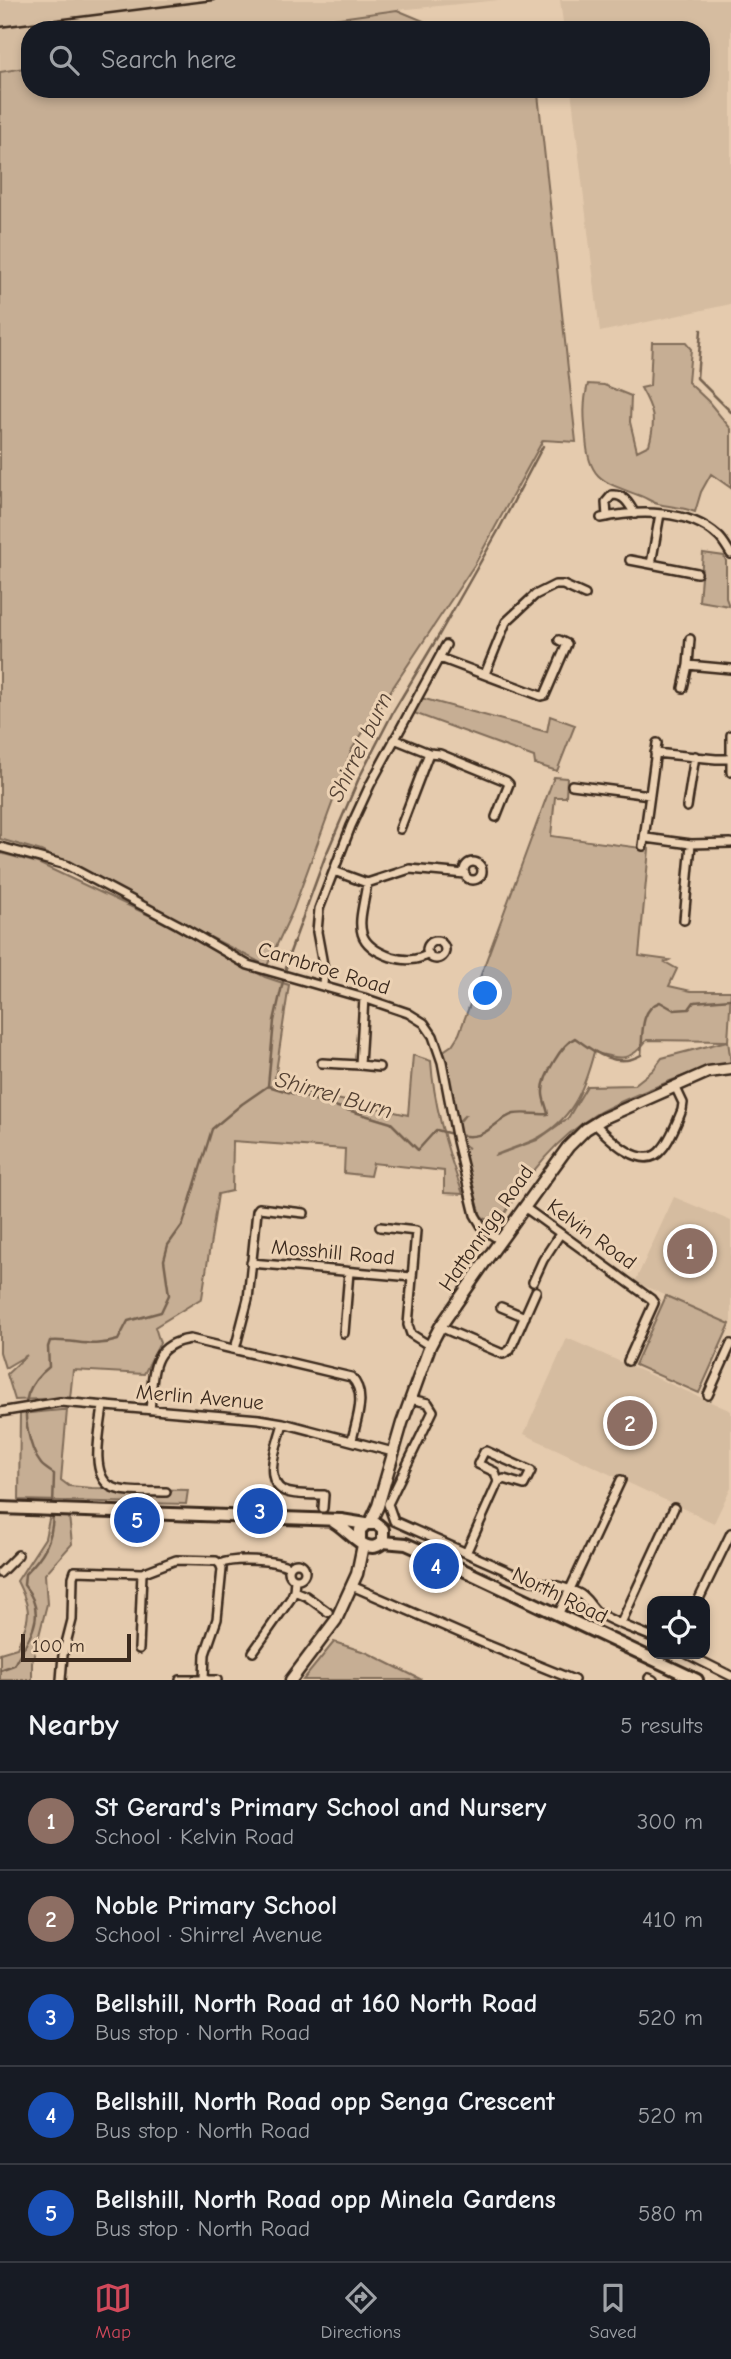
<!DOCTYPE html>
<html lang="en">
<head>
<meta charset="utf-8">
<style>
	:root { --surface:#171b24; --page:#20242c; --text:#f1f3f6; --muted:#9ea1a6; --line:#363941; --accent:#d1495b }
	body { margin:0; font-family:"Comic Neue",sans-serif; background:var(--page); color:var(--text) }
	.controls { position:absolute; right:21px; bottom:21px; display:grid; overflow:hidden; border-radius:14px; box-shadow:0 4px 10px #0003 }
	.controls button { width:63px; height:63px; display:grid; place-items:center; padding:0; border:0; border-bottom:2px solid var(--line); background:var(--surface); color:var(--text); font:35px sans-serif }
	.scale { position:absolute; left:21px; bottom:18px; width:110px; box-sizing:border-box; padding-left:7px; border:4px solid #3b2a1e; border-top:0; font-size:19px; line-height:24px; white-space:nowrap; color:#3b2a1e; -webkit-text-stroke:5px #ecd2b4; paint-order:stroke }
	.you { position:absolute; left:486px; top:994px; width:24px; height:24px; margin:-18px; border:5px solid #fff; border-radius:50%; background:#1a73e8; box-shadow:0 0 0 10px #1a73e833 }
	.badge { display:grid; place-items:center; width:46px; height:46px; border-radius:50%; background:var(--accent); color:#fff; font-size:23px; font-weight:700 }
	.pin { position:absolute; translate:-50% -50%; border:4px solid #fff; box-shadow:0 2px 7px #0006 }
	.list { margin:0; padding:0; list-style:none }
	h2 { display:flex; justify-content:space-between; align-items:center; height:91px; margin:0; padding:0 28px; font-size:30px }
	h2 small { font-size:23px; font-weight:400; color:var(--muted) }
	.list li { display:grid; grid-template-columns:46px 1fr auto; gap:21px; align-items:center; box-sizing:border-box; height:98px; padding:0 28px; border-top:2px solid var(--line) }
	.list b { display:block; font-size:26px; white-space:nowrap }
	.list p { margin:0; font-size:23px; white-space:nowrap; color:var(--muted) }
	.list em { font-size:23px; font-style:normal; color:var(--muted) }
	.icon { flex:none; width:38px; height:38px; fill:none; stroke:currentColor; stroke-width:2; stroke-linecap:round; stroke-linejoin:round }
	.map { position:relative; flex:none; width:731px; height:1680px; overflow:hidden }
	.search { position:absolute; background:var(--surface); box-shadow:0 4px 10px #0003; left:21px; right:21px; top:21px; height:77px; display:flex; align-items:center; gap:18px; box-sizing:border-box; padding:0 24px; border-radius:28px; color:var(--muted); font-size:26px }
	.sheet { height:581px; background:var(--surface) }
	nav { display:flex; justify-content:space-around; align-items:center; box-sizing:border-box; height:98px; border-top:2px solid var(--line); background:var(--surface); font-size:19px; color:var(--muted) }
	nav a { display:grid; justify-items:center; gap:4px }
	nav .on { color:var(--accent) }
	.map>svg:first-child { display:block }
	.built { fill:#d5bca0 }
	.green { fill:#c6ae94; stroke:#806c59; stroke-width:2; fill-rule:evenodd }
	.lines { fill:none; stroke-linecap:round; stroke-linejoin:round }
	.stream { stroke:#766250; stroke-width:2.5 }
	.minor-casing { stroke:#3b2a1e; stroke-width:12 }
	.tertiary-casing { stroke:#3b2a1e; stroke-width:15 }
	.secondary-casing { stroke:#3b2a1e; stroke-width:16 }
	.minor { stroke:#ecd2b4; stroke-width:7 }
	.tertiary { stroke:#ecd2b4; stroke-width:10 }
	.secondary { stroke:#ecd2b4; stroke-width:10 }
	.rail { stroke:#3b2a1e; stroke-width:2.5 }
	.labels { text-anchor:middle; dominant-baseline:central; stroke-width:6; stroke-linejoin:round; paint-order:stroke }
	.street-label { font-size:21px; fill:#3b2a1e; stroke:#ecd2b4 }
	.water-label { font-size:23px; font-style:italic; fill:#544133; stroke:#ecd2b4 }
</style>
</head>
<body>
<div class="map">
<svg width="731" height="1680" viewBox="0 0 731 1680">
	<rect width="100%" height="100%" fill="#e5cbae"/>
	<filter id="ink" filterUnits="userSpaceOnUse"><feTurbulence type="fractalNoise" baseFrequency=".0143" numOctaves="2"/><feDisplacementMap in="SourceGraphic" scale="14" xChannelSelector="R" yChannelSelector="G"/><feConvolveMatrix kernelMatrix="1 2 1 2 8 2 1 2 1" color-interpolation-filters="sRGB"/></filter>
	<g filter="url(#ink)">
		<path class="built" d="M0 0H500L397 10 254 30H30V67L0 72Z
			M560 0H731V304L600 332 571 89H701V30H564Z
			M674 1197 731 1221V1324L635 1282Z
			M567 1338 731 1411V1487L714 1523 524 1434Z"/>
		<path class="green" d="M397 10 426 22 423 30H254Z
			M30 67V89H521L538 94 576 442 543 440 475 564 352 749 293 910 267 966 41 851 0 839V72Z
			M652 342H685L691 349 688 382 708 401 731 429V488L711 474 701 492 695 512C683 507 671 507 658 504 651 502 645 497 638 495 603 482 588 479 586 437 584 418 583 402 588 384L604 385 631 396 630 422 637 451 649 445C656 420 654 411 641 388L650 386Z
			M703 553 724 556 726 561V598L729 606 699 601Z
			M421 698 547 732 550 716 575 725 557 771 535 764 534 757 414 713Z
			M554 777 567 778 566 797H555L551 836 649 849 639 956 669 960 665 962 677 969 669 986 691 991H731L728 1041 731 1063C709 1065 690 1074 670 1081 645 1091 619 1101 596 1114 554 1140 521 1183 498 1226L481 1216 461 1145 469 1148 463 1144 458 1124 466 1114 457 1123 442 1052 452 1045 459 1034ZM647 1040 727 1041 662 1058 653 1070 634 1085 587 1086 568 1118 537 1140 494 1156C506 1150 521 1146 534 1140 572 1121 584 1090 594 1052 619 1059 630 1063 647 1040Z
			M0 853 38 863 155 918 265 977 289 985 274 1085 408 1115 413 1055 431 1061C434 1107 447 1151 463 1194L444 1193V1171L373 1163 370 1176 344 1173 345 1149 233 1141 232 1191 218 1194 202 1298 155 1327 160 1343 144 1374 73 1370 70 1398 15 1400 7 1374 27 1355 5 1368 0 1352Z
			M666 1296 730 1324 699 1393 635 1365Z
			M61 1410H67L61 1480 69 1486 92 1488 188 1490 186 1504 19 1500 20 1414Z
			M50 1515 69 1516 72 1544 45 1574 47 1604 32 1663V1680H0V1653L17 1648C30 1615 33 1613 17 1581L45 1538Z
			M334 1642 368 1653 422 1680H303Z"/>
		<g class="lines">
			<path class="stream" d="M701 330 697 378 731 412
				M268 1086 274 1021 289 955 325 857 359 778 393 712 439 635 498 531 543 446
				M53 1507 54 1474C50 1471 44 1468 41 1464 29 1449 22 1412 28 1394 32 1383 40 1374 49 1367L48 1347 50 1341C76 1339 90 1349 118 1340L128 1321 161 1312 169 1295 164 1260 168 1245 183 1224 212 1129 242 1104 268 1086 391 1123 418 1150 436 1130C451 1133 471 1141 485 1132 495 1126 503 1117 514 1114 525 1112 537 1115 548 1114 547 1107 542 1098 543 1091 543 1076 562 1044 575 1038 595 1053 617 1069 641 1055 643 1036 639 1009 660 1002L674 1010 689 1009 694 1002 731 999
				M0 1670 14 1665C29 1636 49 1616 24 1585L25 1574C44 1555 52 1542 53 1514"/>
			<defs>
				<path id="minor" d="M660 514 651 564 697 573
					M607 517 606 502 612 495C624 494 629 504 635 514
					M601 518C638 510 689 509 718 536 723 540 727 548 731 554
					M630 560 651 564
					M440 658 541 696 545 695 567 644 559 640
					M688 665 690 639
					M485 674 506 622 535 595 555 585H563L585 595
					M683 688 688 665 731 669
					M731 735V772
					M394 739 429 753 440 754 506 781 509 784 496 817
					M655 753 716 759H730
					M572 785 650 795
					M687 807 695 756
					M400 829 429 753
					M646 838 691 844 731 843
					M643 846 657 743
					M0 847 66 865 177 924 248 965 364 998 408 1013 424 1023 433 1036 442 1062 457 1141 475 1215 484 1230 500 1240
					M464 871a9 9 0 1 1 18 0a9 9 0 1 1-18 0Z
					M334 871 367 883C362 919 348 942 391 957 405 961 416 961 429 954
					M367 883 410 869 465 874
					M684 920 691 844
					M427 950a9 9 0 1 1 18 0a9 9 0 1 1-18 0Z
					M323 985 324 970 317 932 319 909 351 826 370 785 446 645
					M364 998 360 1065 379 1067
					M322 1063 360 1065
					M594 1123C608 1137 643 1174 662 1149 671 1139 677 1122 682 1110L683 1103 675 1086
					M524 1207 651 1299 654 1303 628 1361
					M380 1227 416 1231 408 1325 411 1334 430 1346
					M251 1263 412 1277
					M533 1282 543 1260 560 1234
					M501 1307 525 1317
					M440 1327 503 1354 510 1350 536 1291
					M344 1333 349 1272
					M235 1349 248 1299 257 1211 259 1208 304 1213
					M708 1395 731 1344
					M410 1399 428 1403 433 1411 388 1504 394 1521 525 1579C543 1584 560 1584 578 1593 587 1597 590 1606 597 1612 613 1623 635 1629 652 1637
					M103 1406C101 1427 89 1473 110 1486 124 1494 150 1491 166 1492
					M150 1410C154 1375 148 1345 190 1339L351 1377C368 1394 356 1420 352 1440
					M0 1412 60 1402 259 1419 283 1423 393 1452
					M283 1423C279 1441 261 1479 284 1491 295 1496 312 1494 324 1495L323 1508
					M486 1451 531 1471 524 1485 504 1479 498 1482 495 1472 478 1464 484 1452Z
					M467 1551 498 1482
					M289 1571a8 8 0 1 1 16 0a8 8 0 1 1-16 0Z
					M220 1564C234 1557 276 1560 289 1567
					M0 1573 18 1555
					M352 1586 483 1643 574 1680
					M294 1591 306 1596 328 1612
					M698 1601 731 1533
					M558 1615 621 1480
					M621 1623 674 1508
					M139 1649 142 1573
					M253 1652 291 1598 294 1591 295 1579
					M687 1654 731 1676
					M649 1678 653 1680
					M61 1680 63 1655 72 1620 73 1577 75 1571 142 1573 176 1560 216 1561 220 1564 222 1569 217 1619 205 1654 204 1679
					M180 1680H217"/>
				<path id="tertiary" d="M370 1523 378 1506 402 1423 430 1346 440 1327 485 1262 568 1147 586 1129 604 1118 708 1072 731 1069
					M291 1680 336 1620 357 1574 363 1545"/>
				<path id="secondary" d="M0 1508 341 1520 366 1524
					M334 1522C349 1530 367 1558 383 1542V1529L377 1524H366L360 1530V1542
					M383 1542 406 1544 442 1560 697 1680"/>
			</defs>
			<use href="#minor" class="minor-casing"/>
			<use href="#tertiary" class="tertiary-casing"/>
			<use href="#secondary" class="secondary-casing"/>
			<use href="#minor" class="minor"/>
			<use href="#tertiary" class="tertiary"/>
			<use href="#secondary" class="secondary"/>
			<path class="rail" d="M0 27 214 0"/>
		</g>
	</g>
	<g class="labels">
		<g class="street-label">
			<text transform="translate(324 968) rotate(17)">Carnbroe Road</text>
			<text transform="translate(486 1228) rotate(-55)">Hattonrigg Road</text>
			<text transform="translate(592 1234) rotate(36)">Kelvin Road</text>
			<text transform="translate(333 1252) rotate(5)">Mosshill Road</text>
			<text transform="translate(200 1397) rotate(5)">Merlin Avenue</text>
			<text transform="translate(560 1595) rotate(26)">North Road</text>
		</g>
		<g class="water-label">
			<text transform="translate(360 747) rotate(-64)">Shirrel burn</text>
			<text transform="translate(334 1095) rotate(16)">Shirrel Burn</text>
		</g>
	</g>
</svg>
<div class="controls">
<button><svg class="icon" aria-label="locate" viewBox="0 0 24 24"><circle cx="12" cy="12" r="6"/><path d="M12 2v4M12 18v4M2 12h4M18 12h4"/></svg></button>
</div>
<div class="scale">100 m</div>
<div class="you"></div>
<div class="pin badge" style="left:690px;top:1251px;background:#8d6e63">1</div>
<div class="pin badge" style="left:630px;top:1423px;background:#8d6e63">2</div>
<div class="pin badge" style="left:260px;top:1511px;background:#1a4fb4">3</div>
<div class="pin badge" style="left:436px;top:1566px;background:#1a4fb4">4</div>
<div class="pin badge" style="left:137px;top:1520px;background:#1a4fb4">5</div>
<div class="search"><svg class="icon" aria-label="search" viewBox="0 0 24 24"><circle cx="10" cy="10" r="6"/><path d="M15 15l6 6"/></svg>Search here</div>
</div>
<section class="sheet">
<h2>Nearby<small>5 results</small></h2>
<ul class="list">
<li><span class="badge" style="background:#8d6e63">1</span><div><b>St Gerard's Primary School and Nursery</b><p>School · Kelvin Road</p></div><em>300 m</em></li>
<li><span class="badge" style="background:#8d6e63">2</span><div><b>Noble Primary School</b><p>School · Shirrel Avenue</p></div><em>410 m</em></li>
<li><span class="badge" style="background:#1a4fb4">3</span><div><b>Bellshill, North Road at 160 North Road</b><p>Bus stop · North Road</p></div><em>520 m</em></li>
<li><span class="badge" style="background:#1a4fb4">4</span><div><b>Bellshill, North Road opp Senga Crescent</b><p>Bus stop · North Road</p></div><em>520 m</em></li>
<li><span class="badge" style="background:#1a4fb4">5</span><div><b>Bellshill, North Road opp Minela Gardens</b><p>Bus stop · North Road</p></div><em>580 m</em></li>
</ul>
</section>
<nav>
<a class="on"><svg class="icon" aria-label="map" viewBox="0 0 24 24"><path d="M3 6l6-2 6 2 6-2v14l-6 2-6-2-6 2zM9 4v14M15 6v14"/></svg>Map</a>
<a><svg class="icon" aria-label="directions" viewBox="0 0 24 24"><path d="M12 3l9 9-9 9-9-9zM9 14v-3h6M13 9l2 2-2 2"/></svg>Directions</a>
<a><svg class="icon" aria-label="saved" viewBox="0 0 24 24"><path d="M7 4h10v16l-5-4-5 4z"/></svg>Saved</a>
</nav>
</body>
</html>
